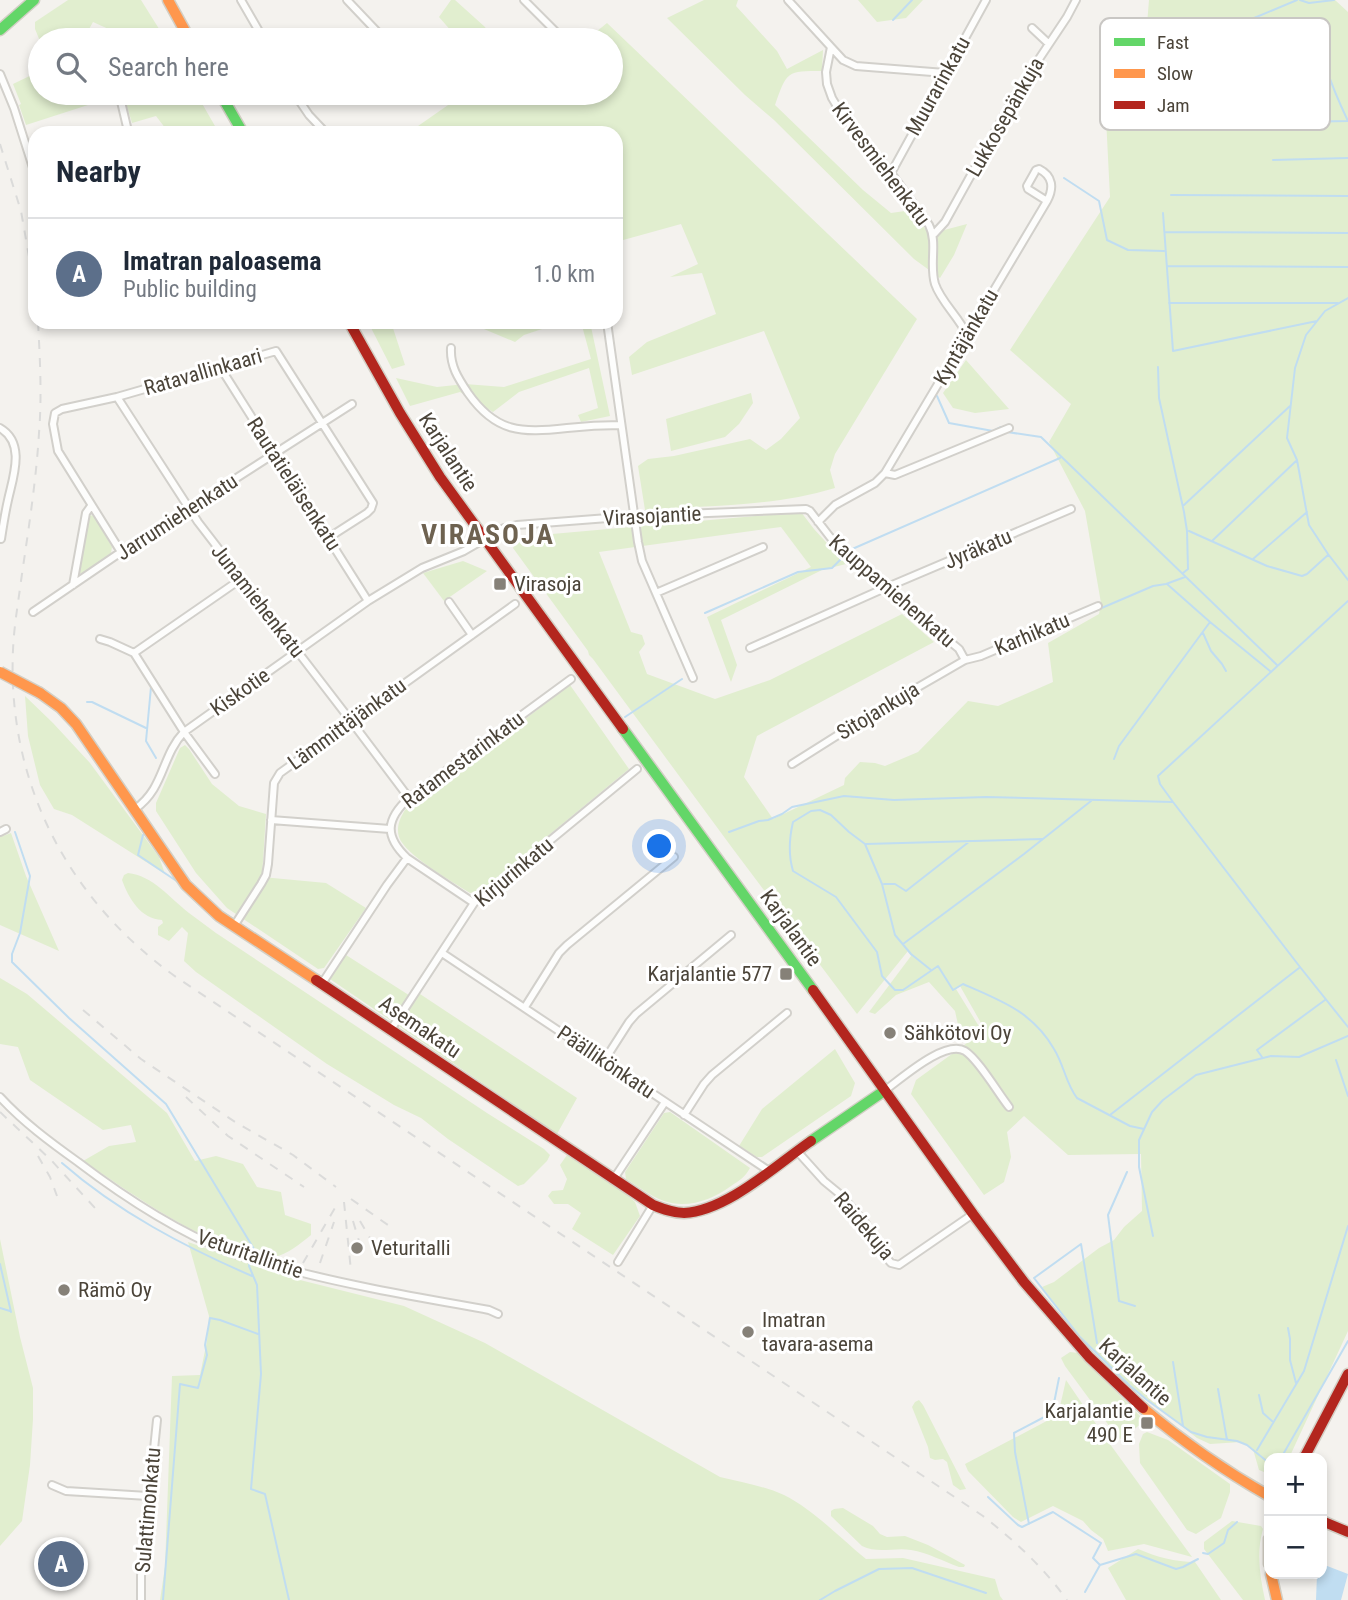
<!DOCTYPE html>
<html lang="en">
<head>
<meta charset="utf-8">
<style>
	:root { --surface:#fff; --page:#f6f6f7; --text:#1f2937; --muted:#747a83; --line:#e0e1e3; --accent:#868178 }
	body { margin:0; font-family:"Roboto Condensed",sans-serif; background:var(--page); color:var(--text) }
	.controls { position:absolute; right:21px; bottom:21px; display:grid; overflow:hidden; border-radius:14px; box-shadow:0 4px 10px #0003 }
	.controls button { width:63px; height:63px; display:grid; place-items:center; padding:0; border:0; border-bottom:2px solid var(--line); background:var(--surface); color:var(--text); font:35px sans-serif }
	.you { position:absolute; left:660px; top:847px; width:24px; height:24px; margin:-18px; border:5px solid #fff; border-radius:50%; background:#1a73e8; box-shadow:0 0 0 10px #1a73e833 }
	.badge { display:grid; place-items:center; width:46px; height:46px; border-radius:50%; background:var(--accent); color:#fff; font-size:23px; font-weight:700 }
	.pin { position:absolute; translate:-50% -50%; border:4px solid #fff; box-shadow:0 2px 7px #0006 }
	.list { margin:0; padding:0; list-style:none }
	h2 { display:flex; justify-content:space-between; align-items:center; height:91px; margin:0; padding:0 28px; font-size:30px }
	h2 small { font-size:23px; font-weight:400; color:var(--muted) }
	.list li { display:grid; grid-template-columns:46px 1fr auto; gap:21px; align-items:center; box-sizing:border-box; height:112px; padding:0 28px; border-top:2px solid var(--line) }
	.list b { display:block; font-size:26px; white-space:nowrap }
	.list p { margin:0; font-size:23px; white-space:nowrap; color:var(--muted) }
	.list em { font-size:23px; font-style:normal; color:var(--muted) }
	.icon { flex:none; width:38px; height:38px; fill:none; stroke:currentColor; stroke-width:2; stroke-linecap:round; stroke-linejoin:round }
	.map { position:relative; flex:none; width:1348px; height:1600px; overflow:hidden }
	.search { position:absolute; background:var(--surface); box-shadow:0 4px 10px #0003; left:28px; top:28px; width:595px; height:77px; display:flex; align-items:center; gap:18px; box-sizing:border-box; padding:0 24px; border-radius:38px; color:var(--muted); font-size:26px }
	.panel { position:absolute; background:var(--surface); box-shadow:0 4px 10px #0003; left:28px; top:126px; width:595px; height:203px; border-radius:21px }
	.map>svg:first-child { display:block }
	.green { fill:#e1eecf }
	.water { fill:#c0ddf1 }
	.lines { fill:none; stroke-linecap:round; stroke-linejoin:round }
	.stream { stroke:#c0ddf1; stroke-width:2 }
	.street-casing { stroke:#d2d0cb; stroke-width:10 }
	.fast-casing { stroke:#d3cfc5; stroke-width:13 }
	.slow-casing { stroke:#d3cfc5; stroke-width:13 }
	.jam-casing { stroke:#d3cfc5; stroke-width:13 }
	.street { stroke:#fdfdfc; stroke-width:6 }
	.fast { stroke:#63d668; stroke-width:10 }
	.slow { stroke:#ff974d; stroke-width:10 }
	.jam { stroke:#b3261e; stroke-width:10 }
	.rail { stroke:#dbdbda; stroke-width:2; stroke-dasharray:9 9; stroke-linecap:butt }
	.slow-bridge-casing { stroke:#d3cfc5; stroke-width:13; stroke-linecap:butt }
	.slow-bridge { stroke:#ff974d; stroke-width:10 }
	.poi-dot { fill:#868178; stroke:#fff; stroke-width:2.5 }
	.labels { text-anchor:middle; dominant-baseline:central; stroke-width:6; stroke-linejoin:round; paint-order:stroke }
	.street-label { font-size:21px; fill:#4b4439; stroke:#fff }
	.poi-label { font-size:21px; fill:#4b4439; stroke:#fff; text-anchor:start }
	.district-label { font-size:28px; font-weight:bold; letter-spacing:2px; fill:#6e6250; stroke:#fff }
	.key { fill:#fff; stroke:#c9c7c4; stroke-width:2 }
	.key-label { font-size:19px; fill:#4b4439 }
</style>
</head>
<body>
<div class="map">
<svg width="1348" height="1600" viewBox="0 0 1348 1600">
	<rect width="100%" height="100%" fill="#f4f2ee"/>
	<path class="green" d="M68 0H141L166 40H126L124 36 93 22 83 40 40 41 35 29V22Z
		M451 0H455L485 27 492 40H459L439 17Z
		M704 0H738L736 6 777 51 787 69 823 50 822 71C787 71 787 71 775 105L863 190 891 213 912 210 929 234 967 224 954 255 940 278 914 259 774 120 745 95 667 18Z
		M858 0H923L906 18 877 22Z
		M1149 0H1335L1348 12V1331L1289 1458H1269V1474L1259 1470 1253 1449 1247 1445 1241 1442 1210 1444 1197 1438 1129 1385 1080 1337 1042 1287 1054 1282 1099 1248 1114 1240 1124 1227 1142 1211 1141 1154 1068 1155 1024 1116 1007 1132 1011 1157 1004 1182 984 1195 911 1094 916 1080 985 1030 960 986 956 989 980 1028 953 1040 959 1029 955 1011 929 982 896 995 875 1014 869 1012 911 956 908 951 857 1014 733 849 593 659 589 655 588 651 513 548 518 537 801 512 814 529 846 564 822 570 721 620 737 665 731 682 707 617 811 567 781 527 599 552 631 632 642 635 645 644 639 652 647 674 715 699 770 680 902 614 934 642 757 736 744 777 773 819 844 785 845 778 860 762 875 763 885 766 918 752 968 701 998 706 1053 682 1048 643 1099 614 1101 603 1085 511 1049 442 1071 404 1010 350 1110 197 1105 98 1145 49Z
		M607 23 917 319 835 454 830 470 835 488C772 507 710 505 645 510L638 466 648 459 674 456 750 439 766 450 781 439 800 418 764 331 632 375 629 357 647 342 716 314 702 273 670 277 698 264 681 224 616 242V133H408L451 103 458 93H611V40H586Z
		M40 71V93H84L88 105 26 125 19 105 21 104 13 84Z
		M123 93H196L219 133H169L156 116 132 123Z
		M368 322H391L405 365 392 369Z
		M476 322H563L524 335 515 342 472 324Z
		M581 322H590L610 416 581 422 578 415 598 408 589 368 519 392 493 412 460 392 410 406 396 378 437 387 465 384 504 387 591 359Z
		M966 360 1009 409 975 413 953 408 943 393Z
		M751 393 753 403 739 424 725 437 671 451 666 419Z
		M90 515 94 516 112 547 111 553 83 574 78 572Z
		M463 561 487 571 444 601 423 573Z
		M570 685 629 769 481 891 470 893C453 882 405 855 399 837 396 827 400 818 405 810Z
		M25 696 53 723 90 763 159 857 165 874 72 815 54 809 40 785 28 736Z
		M185 745 189 749 212 784 239 806 266 814 262 877 326 883 366 908 324 968 318 969 227 908 196 873 156 811V803L180 748Z
		M11 833 26 876 59 951 0 925V837Z
		M128 873C152 875 171 899 189 913 198 920 207 926 216 933L487 1113 544 1149 550 1155 547 1161 524 1184 518 1186 448 1139 421 1118 394 1105 327 1064 196 972 184 961 188 933 182 927 169 941 158 935V927L163 923 162 920C141 919 129 899 122 880L124 875Z
		M346 955 415 999 420 994 577 1098 557 1134 330 979Z
		M0 978 27 994 167 1113 195 1161 216 1156 243 1164 257 1187 281 1192 285 1215 311 1224V1235C301 1243 287 1255 274 1257 260 1259 245 1253 232 1248 178 1227 131 1193 83 1161L109 1146 136 1142 131 1125 103 1130 30 1080 18 1047 0 1044Z
		M835 1049 855 1083 851 1096 762 1157H757L739 1146 762 1109Z
		M670 1112 750 1168C746 1176 739 1181 731 1186 712 1200 687 1209 664 1201 650 1196 638 1186 626 1179L625 1172 664 1113Z
		M567 1155 626 1194 635 1202 640 1216 613 1255 572 1229 581 1213 568 1204H554L548 1196 552 1191 563 1190 567 1179 560 1165Z
		M0 1239 20 1337 33 1388V1419L30 1465 22 1521 0 1546Z
		M188 1242 288 1277 404 1306 485 1343 720 1477C741 1482 764 1486 784 1495 814 1510 840 1538 866 1559L903 1558 995 1579 1000 1596 1003 1600H160L165 1567 172 1376 200 1375 207 1341 209 1316Z
		M1070 1352 1078 1353 1143 1419 1142 1423 1122 1439 1118 1438 1065 1366 1061 1358Z
		M1066 1380 1107 1440 1192 1557 1144 1544 1108 1551 1103 1539 1091 1530 1083 1521 1053 1506 1021 1522 1013 1517 968 1471 965 1464 1058 1415Z
		M919 1400 923 1405 966 1489 960 1490 953 1485 947 1462 943 1459 935 1460 930 1458 928 1447 912 1407 915 1402Z
		M1147 1432 1168 1440 1230 1484V1492L1221 1518 1196 1534 1187 1530 1140 1463 1139 1444 1143 1434Z
		M843 1508 873 1526 880 1534 887 1537 905 1536 928 1545 965 1565 964 1567H959C943 1561 928 1553 911 1550 895 1547 878 1554 862 1546L831 1516V1511L834 1509Z
		M1232 1521 1261 1526 1263 1529C1256 1553 1260 1576 1265 1600H1243L1204 1549V1542Z
		M1138 1549C1157 1557 1175 1562 1195 1562L1221 1600H1126L1108 1568Z"/>
	<path class="water" d="M1322 1564 1348 1574 1341 1600H1316L1317 1574H1322Z"/>
	<g class="lines">
		<path class="stream" d="M1300 0 1309 3 1334 0
			M1254 18 1297 0
			M1323 19C1311 42 1337 98 1348 121
			M893 20 912 0
			M1228 43H1320
			M1227 83 1330 82
			M1237 123 1348 121
			M1273 160 1348 158
			M1064 178 1099 201 1107 240 1128 250 1164 251
			M1171 195 1348 196
			M1163 213 1173 351 1317 321
			M1165 232 1348 233
			M1167 266 1348 267
			M1348 298 1325 311 1306 335 1295 368 1287 438 1297 460 1309 525 1328 554 1348 580
			M1169 303H1338
			M1158 367 1159 398 1184 512 1187 531 1188 569 1183 573
			M937 396 949 423 993 431 1001 427 1003 429
			M1007 432 1041 437 1277 665
			M1184 505 1290 406
			M1189 531 1267 566 1302 576 1307 574 1328 555
			M1212 541 1296 461
			M1253 559 1307 512
			M1167 584 1210 622 1270 671
			M1348 601 1158 776 1160 784 1173 802 1300 967 1348 1027
			M705 613 798 572 832 568 850 550 1060 458
			M1203 633 1211 651 1222 664 1226 671
			M1027 640 1153 586 1166 584 1185 577
			M151 687 146 741 156 758
			M87 702H92L146 728
			M625 717 682 679
			M1114 759 1119 746 1210 622
			M15 832 30 876 20 933 12 954V962L69 1018 166 1104 254 1249 252 1256
			M729 832 759 821 768 820 782 814 792 807 844 796 894 800 986 797 1172 802
			M143 835 138 855 178 882
			M866 844 1042 839
			M884 884H895L906 891 970 841
			M218 909 391 1024
			M903 944 1024 854 1091 801
			M931 970 911 954 895 935 882 884 865 844 849 832 831 815 820 810 811 811 793 822C789 839 788 854 793 871L836 897 877 952 882 976 895 990H903L938 966 953 990 963 984C1000 1000 1033 1012 1054 1049 1064 1065 1066 1084 1077 1098L1130 1126 1144 1129
			M395 1027 546 1127
			M1262 1057 1257 1050 1325 1000
			M1336 1060 1348 1096
			M1110 1115 1299 968
			M62 1163C118 1212 185 1247 252 1276
			M1127 1172 1108 1215 1119 1301 1135 1306
			M1153 1236 1139 1167V1140L1152 1112 1163 1100 1196 1075 1271 1056 1299 1057 1348 1036
			M250 1261 249 1266 257 1285 261 1374 251 1489 265 1494 289 1600
			M0 1264 11 1312
			M0 1308 10 1311
			M1288 1328 1290 1339V1360L1296 1383
			M1097 1343 1081 1244 1034 1278 1080 1337 1129 1385 1147 1400 1191 1432 1207 1437 1237 1441 1247 1445 1269 1463
			M1173 1362 1183 1426
			M1218 1389 1227 1440
			M1259 1395 1263 1413 1272 1421
			M1257 1450 1304 1371 1348 1226
			M1281 1458 1348 1341
			M988 1497 1018 1525 1022 1527 1053 1512 1101 1543 1093 1558 1100 1565
			M1029 1524 1015 1452 1014 1433 1052 1413 1059 1378
			M1203 1553 1208 1554 1224 1543 1228 1530 1237 1522
			M1085 1592 1100 1565 1136 1554 1176 1569 1183 1567 1198 1559
			M163 1600 180 1384 198 1388 207 1355 205 1345 210 1318 220 1320 258 1334
			M820 1600 835 1591 879 1569 912 1568 986 1593"/>
		<defs>
			<path id="street" d="M241 0 264 40
				M347 0 385 40
				M524 0 561 37
				M788 0 831 47 826 72 827 84 832 98 841 113 891 173 929 225C938 243 929 264 935 284 941 302 959 317 967 335
				M1032 28 1048 43
				M831 47 843 60 856 66 945 73
				M0 74 14 108 35 174
				M119 93 127 127 125 133
				M294 93 309 115 326 133
				M435 93 441 99
				M891 173 986 0
				M934 234 945 222 1017 92 1067 17 1076 0
				M607 322 638 542 642 561 693 678
				M451 348C450 366 458 378 468 393 496 433 521 433 567 428 585 426 603 425 621 425
				M220 367 368 601
				M117 397 198 522 351 721 409 798
				M0 428C26 443 13 477 8 500 5 513 3 526 1 539
				M885 473 1047 201 1028 189 1027 186 1036 170 1039 169C1053 176 1054 188 1047 201
				M818 522 835 505 875 483 885 473 895 475 1009 428
				M121 552 58 451 53 424 55 413 62 409 117 397 276 351 373 503 371 509 367 513 328 538
				M73 585 86 513 91 506
				M656 593 763 547
				M449 602 472 635
				M33 612 121 552 352 404
				M100 639 110 642 134 653 184 732 215 774
				M750 648 885 588 1071 509
				M134 653 241 579
				M792 764 868 716 965 660 981 656 1098 606
				M135 809C165 788 161 756 184 732L368 601 422 568 464 551 504 528 517 525 634 516 806 509 810 511 830 537 885 588 959 649 965 660
				M271 820 390 829
				M0 832 6 829
				M474 903 407 858C384 836 386 819 409 798L571 679
				M234 926 261 884 266 875 268 864 274 783 280 773 515 604
				M442 953 769 1171
				M321 985 387 885 407 858
				M525 1007 559 953 567 945 674 857
				M390 1031 474 903 637 769
				M604 1061 629 1022 636 1014 731 935
				M884 1091C901 1079 945 1039 965 1051 978 1059 998 1093 1009 1107
				M0 1097C23 1122 50 1142 78 1162 124 1197 174 1230 229 1252 249 1259 270 1264 291 1270 356 1287 423 1298 489 1310L498 1314
				M684 1115 704 1084 712 1075 787 1013
				M797 1151 824 1181 841 1195 866 1224 884 1255 891 1263 899 1265 973 1214
				M613 1180 665 1102
				M618 1262 653 1205
				M52 1485 66 1491 148 1496
				M141 1600V1576L157 1420"/>
			<path id="fast" d="M0 30 34 0
				M220 93 243 133
				M623 729 813 990
				M811 1141 884 1091
				M1269 1539V1564"/>
			<path id="slow" d="M168 0 190 40
				M40 693 61 708 76 724 186 885 219 916 316 980
				M1143 1408C1182 1441 1225 1471 1269 1496
				M1271 1574 1277 1600"/>
			<path id="jam" d="M349 322 400 413 440 477 623 729
				M316 980 653 1205C663 1209 673 1213 684 1213 727 1211 776 1165 811 1141
				M813 990 973 1214 1024 1282 1089 1357 1143 1408
				M1304 1458 1348 1374
				M1322 1521 1348 1532"/>
		</defs>
		<use href="#street" class="street-casing"/>
		<use href="#fast" class="fast-casing"/>
		<use href="#slow" class="slow-casing"/>
		<use href="#jam" class="jam-casing"/>
		<use href="#street" class="street"/>
		<use href="#fast" class="fast"/>
		<use href="#slow" class="slow"/>
		<use href="#jam" class="jam"/>
		<path class="rail" d="M0 144 21 211 35 291
			M38 322C40 359 42 396 39 433 36 483 28 532 21 581 18 604 14 626 13 650 7 783 68 900 176 977L983 1516C1015 1541 1043 1567 1067 1600
			M83 1010 141 1059 235 1122 293 1155 336 1187
			M186 1097 228 1136 304 1187
			M0 1112 51 1160 95 1208
			M38 1156 50 1177 57 1196
			M351 1199 395 1230
			M344 1202 351 1271
			M353 1221 362 1251
			M360 1221 374 1245
			M303 1263 339 1201
			M320 1263 334 1222"/>
		<defs>
			<path id="slow-bridge" d="M0 672 40 693"/>
		</defs>
		<use href="#slow-bridge" class="slow-bridge-casing"/>
		<use href="#slow-bridge" class="slow-bridge"/>
	</g>
	<g class="poi-dot">
		<rect x="493" y="577" width="14" height="14" rx="3.5"/>
		<rect x="779" y="967" width="14" height="14" rx="3.5"/>
		<circle cx="890" cy="1033" r="7"/>
		<circle cx="357" cy="1248" r="7"/>
		<circle cx="64" cy="1290" r="7"/>
		<circle cx="748" cy="1332" r="7"/>
		<rect x="1140" y="1416" width="14" height="14" rx="3.5"/>
	</g>
	<g class="labels">
		<g class="street-label">
			<text transform="translate(938 86) rotate(-61)">Muurarinkatu</text>
			<text transform="translate(1005 117) rotate(-60)">Lukkosepänkuja</text>
			<text transform="translate(881 164) rotate(53)">Kirvesmiehenkatu</text>
			<text transform="translate(966 337) rotate(-60)">Kyntäjänkatu</text>
			<text transform="translate(203 372) rotate(-16)">Ratavallinkaari</text>
			<text transform="translate(448 452) rotate(57)">Karjalantie</text>
			<text transform="translate(294 484) rotate(57)">Rautatieläisenkatu</text>
			<text transform="translate(652 516) rotate(-3)">Virasojantie</text>
			<text transform="translate(177 517) rotate(-33)">Jarrumiehenkatu</text>
			<text transform="translate(978 549) rotate(-23)">Jyräkatu</text>
			<text transform="translate(892 591) rotate(41)">Kauppamiehenkatu</text>
			<text transform="translate(258 601) rotate(52)">Junamiehenkatu</text>
			<text transform="translate(1032 634) rotate(-23)">Karhikatu</text>
			<text transform="translate(240 692) rotate(-35)">Kiskotie</text>
			<text transform="translate(878 711) rotate(-31)">Sitojankuja</text>
			<text transform="translate(347 724) rotate(-36)">Lämmittäjänkatu</text>
			<text transform="translate(463 760) rotate(-37)">Ratamestarinkatu</text>
			<text transform="translate(514 872) rotate(-40)">Kirjurinkatu</text>
			<text transform="translate(791 928) rotate(54)">Karjalantie</text>
			<text transform="translate(420 1027) rotate(34)">Asemakatu</text>
			<text transform="translate(606 1062) rotate(34)">Päällikönkatu</text>
			<text transform="translate(864 1226) rotate(50)">Raidekuja</text>
			<text transform="translate(250 1254) rotate(19)">Veturitallintie</text>
			<text transform="translate(1135 1372) rotate(42)">Karjalantie</text>
			<text transform="translate(148 1510) rotate(-85)">Sulattimonkatu</text>
		</g>
		<g class="poi-label">
			<text x="514" y="584">Virasoja</text>
			<text x="772" y="974" text-anchor="end">Karjalantie 577</text>
			<text x="904" y="1033">Sähkötovi Oy</text>
			<text x="371" y="1248">Veturitalli</text>
			<text x="78" y="1290">Rämö Oy</text>
			<text x="762" y="1320">Imatran<tspan x="762" dy="24">tavara-asema</tspan></text>
			<text x="1133" y="1411" text-anchor="end">Karjalantie<tspan x="1133" dy="24">490 E</tspan></text>
		</g>
		<g class="district-label">
			<text x="488" y="534">VIRASOJA</text>
		</g>
	</g>
	<rect x="1100" y="18" width="230" height="112" rx="10" class="key"/>
	<rect x="1114" y="38" width="31" height="8" fill="#63d668"/>
	<rect x="1114" y="69" width="31" height="9" fill="#ff974d"/>
	<rect x="1114" y="101" width="31" height="8" fill="#b3261e"/>
	<g class="key-label">
		<text x="1157" y="49">Fast</text>
		<text x="1157" y="80">Slow</text>
		<text x="1157" y="112">Jam</text>
	</g>
</svg>
<div class="controls">
<button>+</button>
<button>−</button>
</div>
<div class="you"></div>
<div class="pin badge" style="left:61px;top:1564px;background:#5c6f8a">A</div>
<div class="search"><svg class="icon" aria-label="search" viewBox="0 0 24 24"><circle cx="10" cy="10" r="6"/><path d="M15 15l6 6"/></svg>Search here</div>
<section class="panel">
<h2>Nearby<small></small></h2>
<ul class="list">
<li><span class="badge" style="background:#5c6f8a">A</span><div><b>Imatran paloasema</b><p>Public building</p></div><em>1.0 km</em></li>
</ul>
</section>
</div>
</body>
</html>
